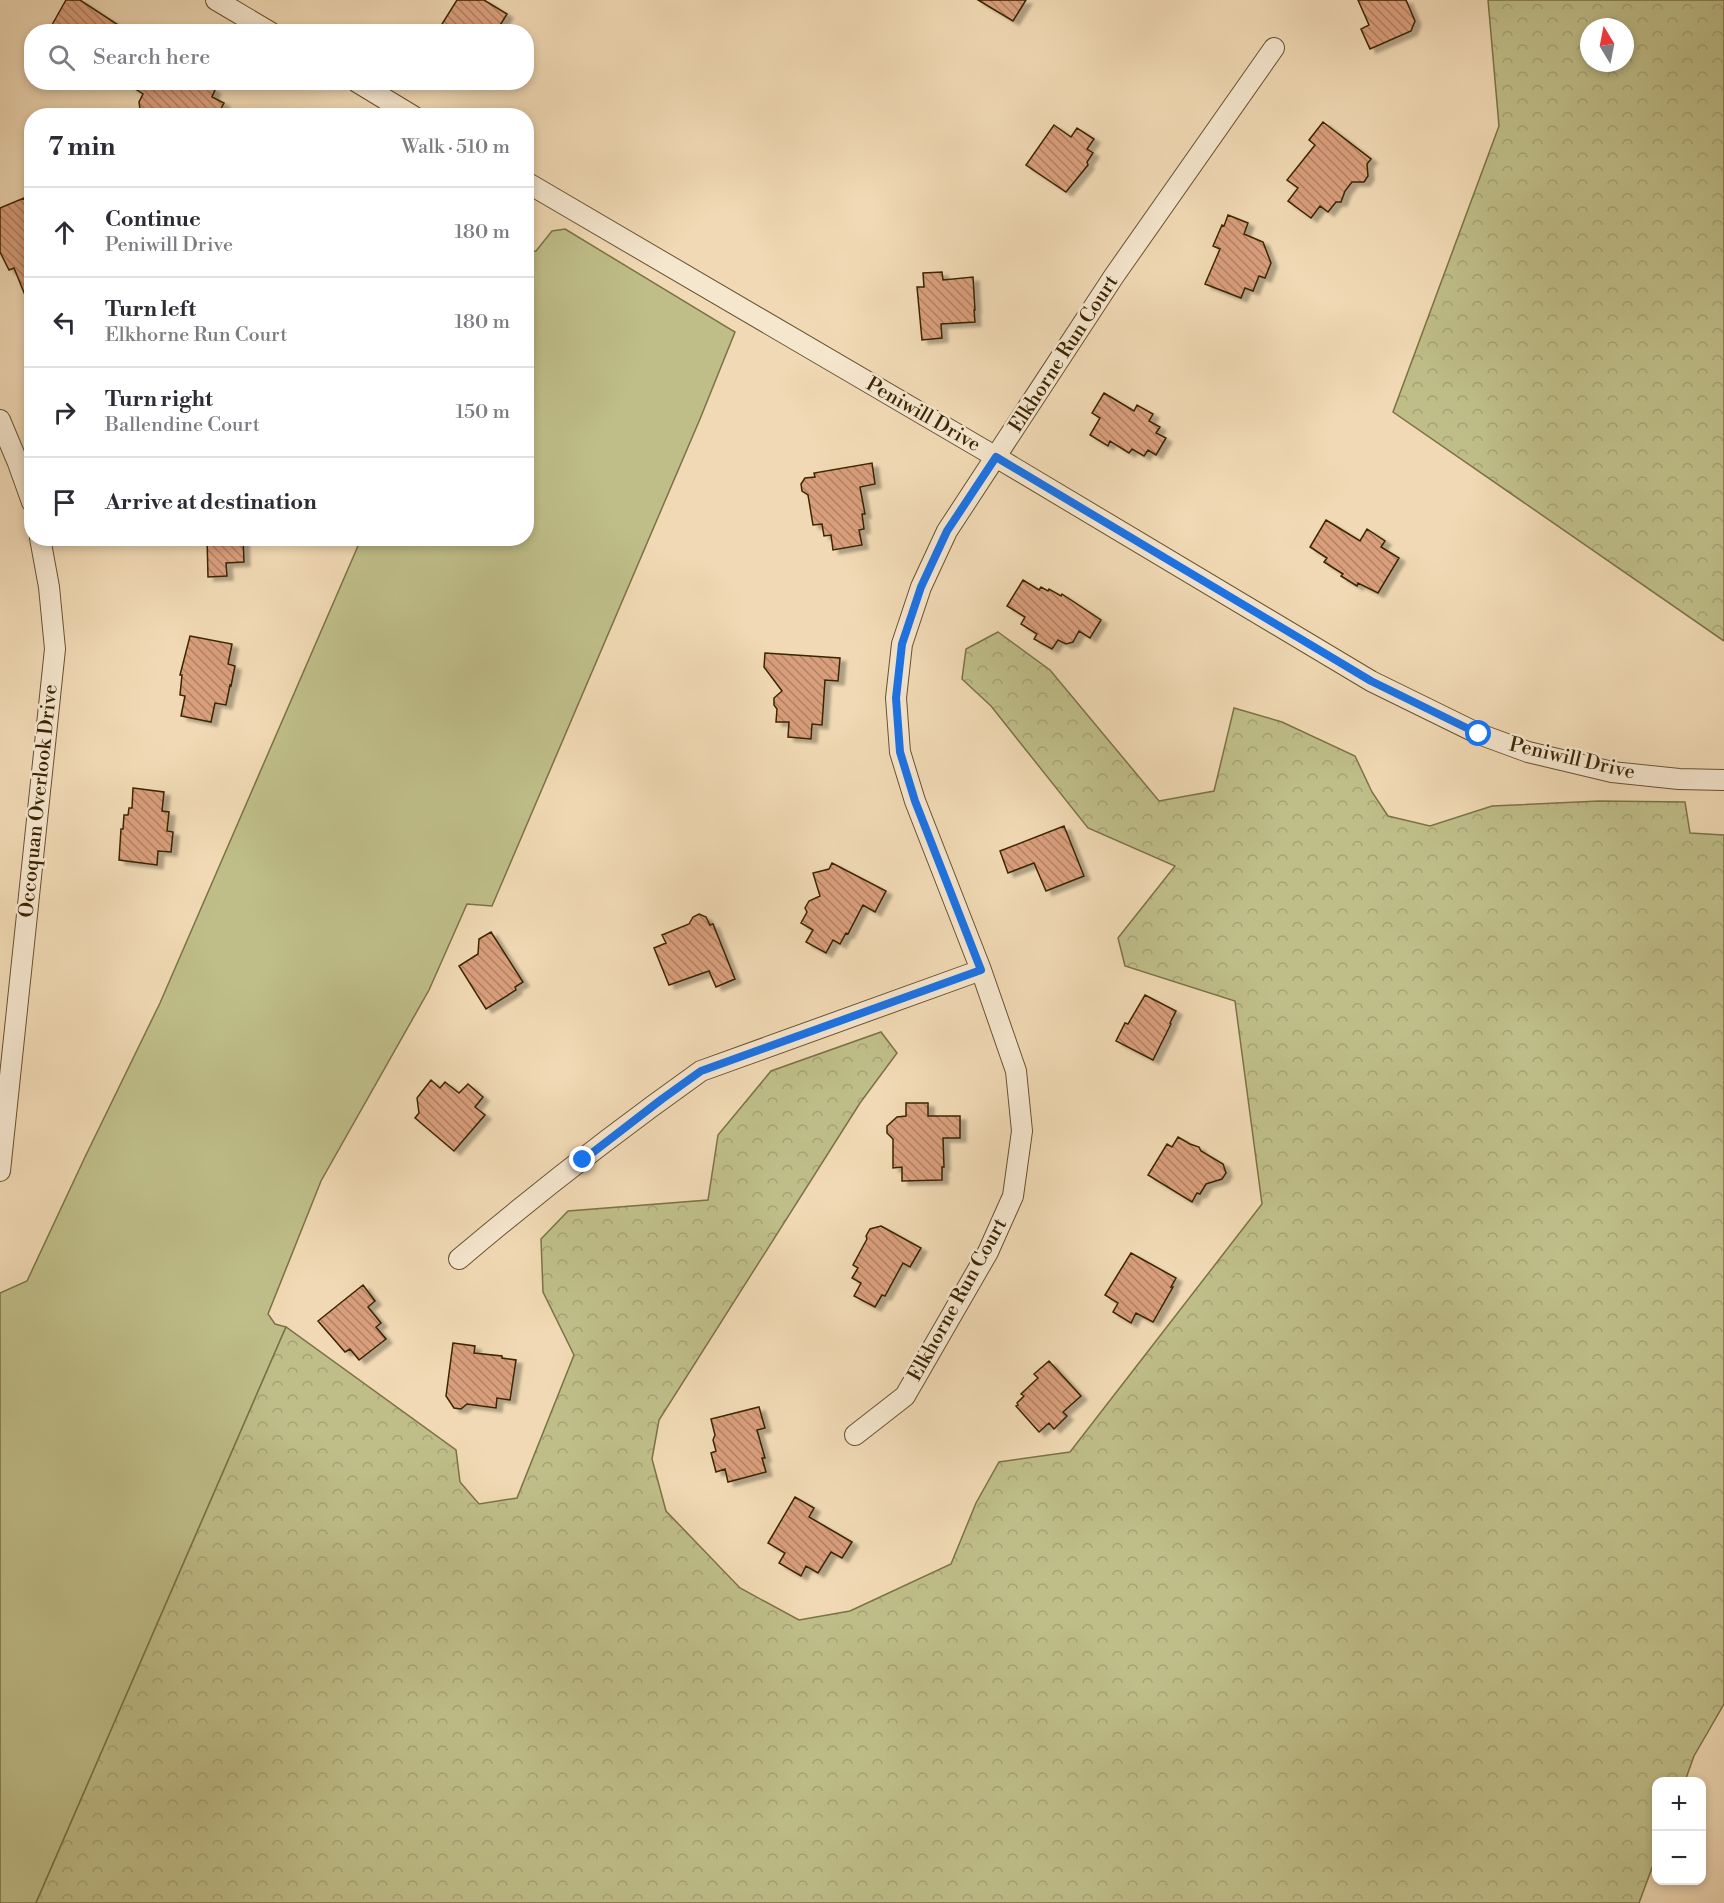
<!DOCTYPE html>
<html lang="en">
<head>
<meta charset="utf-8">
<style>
	:root { --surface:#fff; --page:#f7f7f7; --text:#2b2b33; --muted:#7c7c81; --line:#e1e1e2 }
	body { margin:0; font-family:"Libre Bodoni",serif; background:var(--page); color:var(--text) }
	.controls { position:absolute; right:18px; bottom:18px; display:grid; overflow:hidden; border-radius:12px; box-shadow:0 3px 9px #0003 }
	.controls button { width:54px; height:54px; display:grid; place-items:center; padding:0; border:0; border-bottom:2px solid var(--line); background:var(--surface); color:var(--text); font:30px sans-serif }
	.compass { position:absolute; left:1580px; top:18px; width:54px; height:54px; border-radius:50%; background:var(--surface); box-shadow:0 3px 9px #0003; rotate:350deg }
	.stop { position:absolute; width:18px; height:18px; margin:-14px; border:4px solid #1a73e8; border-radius:50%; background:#fff }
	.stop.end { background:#1a73e8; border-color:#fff; box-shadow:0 2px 6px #0008 }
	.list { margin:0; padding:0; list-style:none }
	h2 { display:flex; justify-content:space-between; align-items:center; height:78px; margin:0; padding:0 24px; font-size:26px }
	h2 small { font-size:20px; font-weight:400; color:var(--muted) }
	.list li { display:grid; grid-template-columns:39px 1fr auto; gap:18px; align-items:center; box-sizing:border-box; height:90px; padding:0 24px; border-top:2px solid var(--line) }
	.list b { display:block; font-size:22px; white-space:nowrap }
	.list p { margin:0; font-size:20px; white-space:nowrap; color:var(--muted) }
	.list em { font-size:20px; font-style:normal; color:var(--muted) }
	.icon { flex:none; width:33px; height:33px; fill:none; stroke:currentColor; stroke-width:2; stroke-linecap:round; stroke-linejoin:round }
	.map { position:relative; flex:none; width:1724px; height:1903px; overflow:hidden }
	.search { position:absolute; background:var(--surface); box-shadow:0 3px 9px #0003; left:24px; top:24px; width:510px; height:66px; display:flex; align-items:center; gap:15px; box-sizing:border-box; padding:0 21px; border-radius:24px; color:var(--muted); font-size:22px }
	.panel { position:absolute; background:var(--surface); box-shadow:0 3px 9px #0003; left:24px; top:108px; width:510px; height:438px; border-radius:24px }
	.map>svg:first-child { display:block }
	.grass { fill:#bfbe89; stroke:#7c7246; stroke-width:1.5 }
	.forest { fill:url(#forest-crowns); stroke:#7c7246; stroke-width:1.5; fill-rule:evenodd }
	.building { fill:url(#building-back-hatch); stroke:#3a2504; stroke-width:1.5; filter:url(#shadow) }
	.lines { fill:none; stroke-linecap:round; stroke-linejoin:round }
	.minor-casing { stroke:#685230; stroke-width:22 }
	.minor { stroke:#f5e6ce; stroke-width:20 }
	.route { stroke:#1a73e8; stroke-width:8 }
	.labels { text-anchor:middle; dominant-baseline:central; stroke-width:5; stroke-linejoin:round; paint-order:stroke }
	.street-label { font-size:20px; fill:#3a2504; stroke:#f5e6ce }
</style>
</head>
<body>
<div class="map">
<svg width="1724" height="1903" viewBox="0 0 1724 1903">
	<defs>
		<pattern id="forest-crowns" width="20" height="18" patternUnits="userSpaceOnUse" patternTransform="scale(1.5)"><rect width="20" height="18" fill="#bfbe89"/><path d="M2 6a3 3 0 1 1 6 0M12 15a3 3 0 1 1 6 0" fill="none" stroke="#a5a375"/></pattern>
		<pattern id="building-back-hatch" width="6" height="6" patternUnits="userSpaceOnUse" patternTransform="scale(1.5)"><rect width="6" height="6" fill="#d99e7b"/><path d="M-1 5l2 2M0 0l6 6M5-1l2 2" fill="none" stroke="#b18163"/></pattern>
		<filter id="shadow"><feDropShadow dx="6" dy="4" stdDeviation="1.5" flood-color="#0004"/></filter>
	</defs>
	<rect width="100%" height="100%" fill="#f0d9b4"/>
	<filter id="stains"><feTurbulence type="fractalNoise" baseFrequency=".00333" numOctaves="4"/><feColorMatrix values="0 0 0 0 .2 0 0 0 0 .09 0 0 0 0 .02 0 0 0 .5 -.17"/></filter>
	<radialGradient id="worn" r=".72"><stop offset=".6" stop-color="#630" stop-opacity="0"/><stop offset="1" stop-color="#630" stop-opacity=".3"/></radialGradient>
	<path class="grass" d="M565 229 735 332 700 419 492 906 467 904 429 990 321 1181 268 1314 275 1324 286 1327 36 1903H0V1293L27 1281 85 1157 160 1003 361 539 526 538 527 252 536 251 552 231Z"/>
	<path class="forest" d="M1488 0H1724V641L1393 412 1499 126ZM1589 27H1625V63H1589Z
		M998 632 1050 670 1159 801 1214 791 1234 708 1282 722 1355 756 1372 792 1388 816 1430 826 1492 806 1599 801 1685 802 1690 833 1724 835V1704L1694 1756 1685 1781 1656 1782V1857L1639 1903H36L286 1327 456 1450 460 1482 479 1504 517 1498 574 1355 543 1292 541 1239 568 1211 708 1200 718 1135 771 1071 881 1032 897 1053 860 1103 659 1420 652 1459 666 1511 740 1588 799 1620 850 1611 951 1564 976 1503 999 1462 1070 1452 1262 1204 1235 1001 1125 966 1118 938 1175 866 1088 828 991 706 962 679 966 649Z"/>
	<path class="building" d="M66 0H80L129 32H48Z
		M457 0H484L507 14 496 32H437Z
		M978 0H1026L1013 21Z
		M1358 0H1406L1415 21 1411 31 1370 49 1361 29 1369 25Z
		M125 82H202L215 90 212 97 224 103 217 116H153L140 109 139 102 143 94Z
		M1323 122 1371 159 1367 164 1368 176 1364 182H1352L1345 191 1341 202H1336L1328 212 1320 206 1311 218 1288 201 1298 188 1287 180 1315 145 1309 140Z
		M1054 125 1071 137 1077 128 1094 139 1087 149 1093 153 1087 162 1088 165 1066 192 1026 165Z
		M24 198 32 218 31 310 14 268 9 270 0 252V208Z
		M1228 215 1248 223 1244 234 1263 242 1271 263 1265 278 1259 276 1253 291 1245 288 1241 298 1205 284 1220 249 1213 246 1222 225 1224 226Z
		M942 272 943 280 973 277 975 310H974L975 322 941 324 942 338 922 340 917 287H924L923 273Z
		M1104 393 1134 411 1137 405 1153 414 1149 421 1160 427 1156 433 1166 438 1156 455 1148 450 1144 456 1132 449 1129 453 1110 441 1108 446 1090 435 1100 418 1092 413Z
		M872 463 875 484 860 487 865 514H862L864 529 859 530 862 545 833 550 831 535 824 536 822 524 813 525 808 495 802 491 801 484 805 478 815 477 814 473Z
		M1326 520 1360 541 1367 529 1385 541 1381 547 1399 558 1378 593 1358 583 1357 586 1341 576 1343 574 1324 562 1327 558 1310 547Z
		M207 538H243L244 562 226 563 227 576 208 577Z
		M1023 580 1039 590 1041 587 1048 591 1049 589 1061 596 1062 594 1101 620 1090 638 1079 631 1073 642 1066 644 1058 640 1052 649 1034 639 1037 634 1021 624 1025 617 1007 606Z
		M190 636 232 644 228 664 235 666 231 686 230 685 226 705 215 703 211 722 181 716 185 696 180 695 182 675H180Z
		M765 653 840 658 838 681 825 680 822 725 812 724 811 739 788 737 789 722H776L777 709 774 705V698L782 691 764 667Z
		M133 788 164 792 162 811 169 812 167 831 173 832 171 852 158 851 157 865 119 860 121 829H123L124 815H128L129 808H132Z
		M1064 826 1084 876 1046 891 1034 863 1008 873 1000 851Z
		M832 863 886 891 875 912 863 905 848 934 846 933 840 944 833 940 826 953 806 942 813 930 801 923 807 912 805 908 809 901 820 896 813 873 829 869Z
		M699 914 706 917 710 925 713 924 735 979 716 987 709 971 669 985 654 948 666 943 662 935 689 924 693 917Z
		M491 932 523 982 515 987 516 990 486 1009 459 966 478 954 479 939Z
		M1145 995 1176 1011 1170 1023 1171 1024 1153 1060 1116 1041 1125 1023 1128 1024Z
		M431 1080 440 1088 445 1082 459 1093 468 1084 483 1097 475 1107 485 1115 454 1151 415 1118 419 1113 417 1098Z
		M906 1103H928V1116H960V1138H943L944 1167H942V1180L902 1181V1167L893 1168V1139L887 1133V1126L897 1117 906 1116Z
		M1178 1137 1190 1144 1199 1147 1201 1151 1223 1164 1226 1173 1222 1179 1206 1184 1200 1194 1197 1193 1192 1202 1148 1175 1167 1144 1172 1147Z
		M881 1226 921 1248 910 1267 903 1263 885 1296 882 1295 875 1307 854 1296 861 1283 852 1278 858 1268 853 1265 867 1239 866 1236 870 1229Z
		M1131 1253 1176 1278 1171 1287H1173L1153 1322 1136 1313 1131 1323 1113 1312 1118 1303 1105 1295Z
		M363 1285 375 1301 368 1307 381 1323 376 1327 386 1339 359 1360 350 1349 345 1352 318 1321Z
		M453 1343 475 1346 474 1353 502 1356V1358L516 1360 510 1400 497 1398 496 1408 467 1404 461 1409 454 1408 446 1396Z
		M1049 1361 1081 1396 1063 1412 1067 1416 1054 1429 1049 1423 1039 1432 1016 1406 1018 1405 1017 1403 1024 1396 1021 1394 1038 1378 1034 1374Z
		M759 1407 765 1428 757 1430 765 1458H762L766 1472 728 1482 725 1469 716 1472 711 1453 716 1451 713 1440 715 1435 711 1419Z
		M795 1497 814 1508 809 1517 852 1542 842 1558 831 1552 818 1573 806 1566 801 1576 779 1563 785 1553 768 1543Z"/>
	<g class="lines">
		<defs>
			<path id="minor" d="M216 0 270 32
				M357 82 413 116
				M526 182 996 457 1371 681 1479 734 1528 752 1612 772 1679 779 1724 780
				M0 420 18 463 32 502
				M0 1171 55 649 49 587 40 538
				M459 1259C537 1193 618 1130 701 1071L981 970
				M855 1435 905 1396 988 1252 1013 1196 1022 1131 1016 1071 981 970 915 801 900 752 896 698 902 644 921 587 947 531 1114 276 1274 48"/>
		</defs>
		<use href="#minor" class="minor-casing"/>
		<use href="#minor" class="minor"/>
	</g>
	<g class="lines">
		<path class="route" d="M583 1160 662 1099 701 1071 981 970 915 801 900 752 896 698 902 644 921 587 947 531 996 457 1371 681 1479 734"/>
	</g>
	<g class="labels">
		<g class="street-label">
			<text transform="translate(1064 354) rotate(-57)">Elkhorne Run Court</text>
			<text transform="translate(923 415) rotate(30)">Peniwill Drive</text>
			<text transform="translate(1572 759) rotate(13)">Peniwill Drive</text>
			<text transform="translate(39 801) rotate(-84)">Occoquan Overlook Drive</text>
			<text transform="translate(958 1300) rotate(-61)">Elkhorne Run Court</text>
		</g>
	</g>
	<rect width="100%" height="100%" filter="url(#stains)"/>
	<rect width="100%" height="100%" fill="url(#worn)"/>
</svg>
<div class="controls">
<button>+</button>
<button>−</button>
</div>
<svg class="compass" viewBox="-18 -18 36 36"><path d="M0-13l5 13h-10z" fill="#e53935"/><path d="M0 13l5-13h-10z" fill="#7c7c81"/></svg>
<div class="stop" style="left:1479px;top:734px"></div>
<div class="stop end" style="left:583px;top:1160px"></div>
<div class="search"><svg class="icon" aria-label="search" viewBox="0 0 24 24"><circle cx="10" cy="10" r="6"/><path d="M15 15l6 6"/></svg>Search here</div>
<section class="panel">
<h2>7 min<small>Walk · 510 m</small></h2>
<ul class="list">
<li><svg class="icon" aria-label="ahead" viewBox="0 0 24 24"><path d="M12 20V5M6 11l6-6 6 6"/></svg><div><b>Continue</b><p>Peniwill Drive</p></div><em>180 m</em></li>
<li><svg class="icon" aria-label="left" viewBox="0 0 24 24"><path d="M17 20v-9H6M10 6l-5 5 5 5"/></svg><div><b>Turn left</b><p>Elkhorne Run Court</p></div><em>180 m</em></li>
<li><svg class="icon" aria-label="right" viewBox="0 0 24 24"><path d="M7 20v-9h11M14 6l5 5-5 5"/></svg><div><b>Turn right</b><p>Ballendine Court</p></div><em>150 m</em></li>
<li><svg class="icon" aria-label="arrive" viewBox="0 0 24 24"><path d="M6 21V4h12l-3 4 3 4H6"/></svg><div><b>Arrive at destination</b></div></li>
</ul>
</section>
</div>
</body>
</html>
